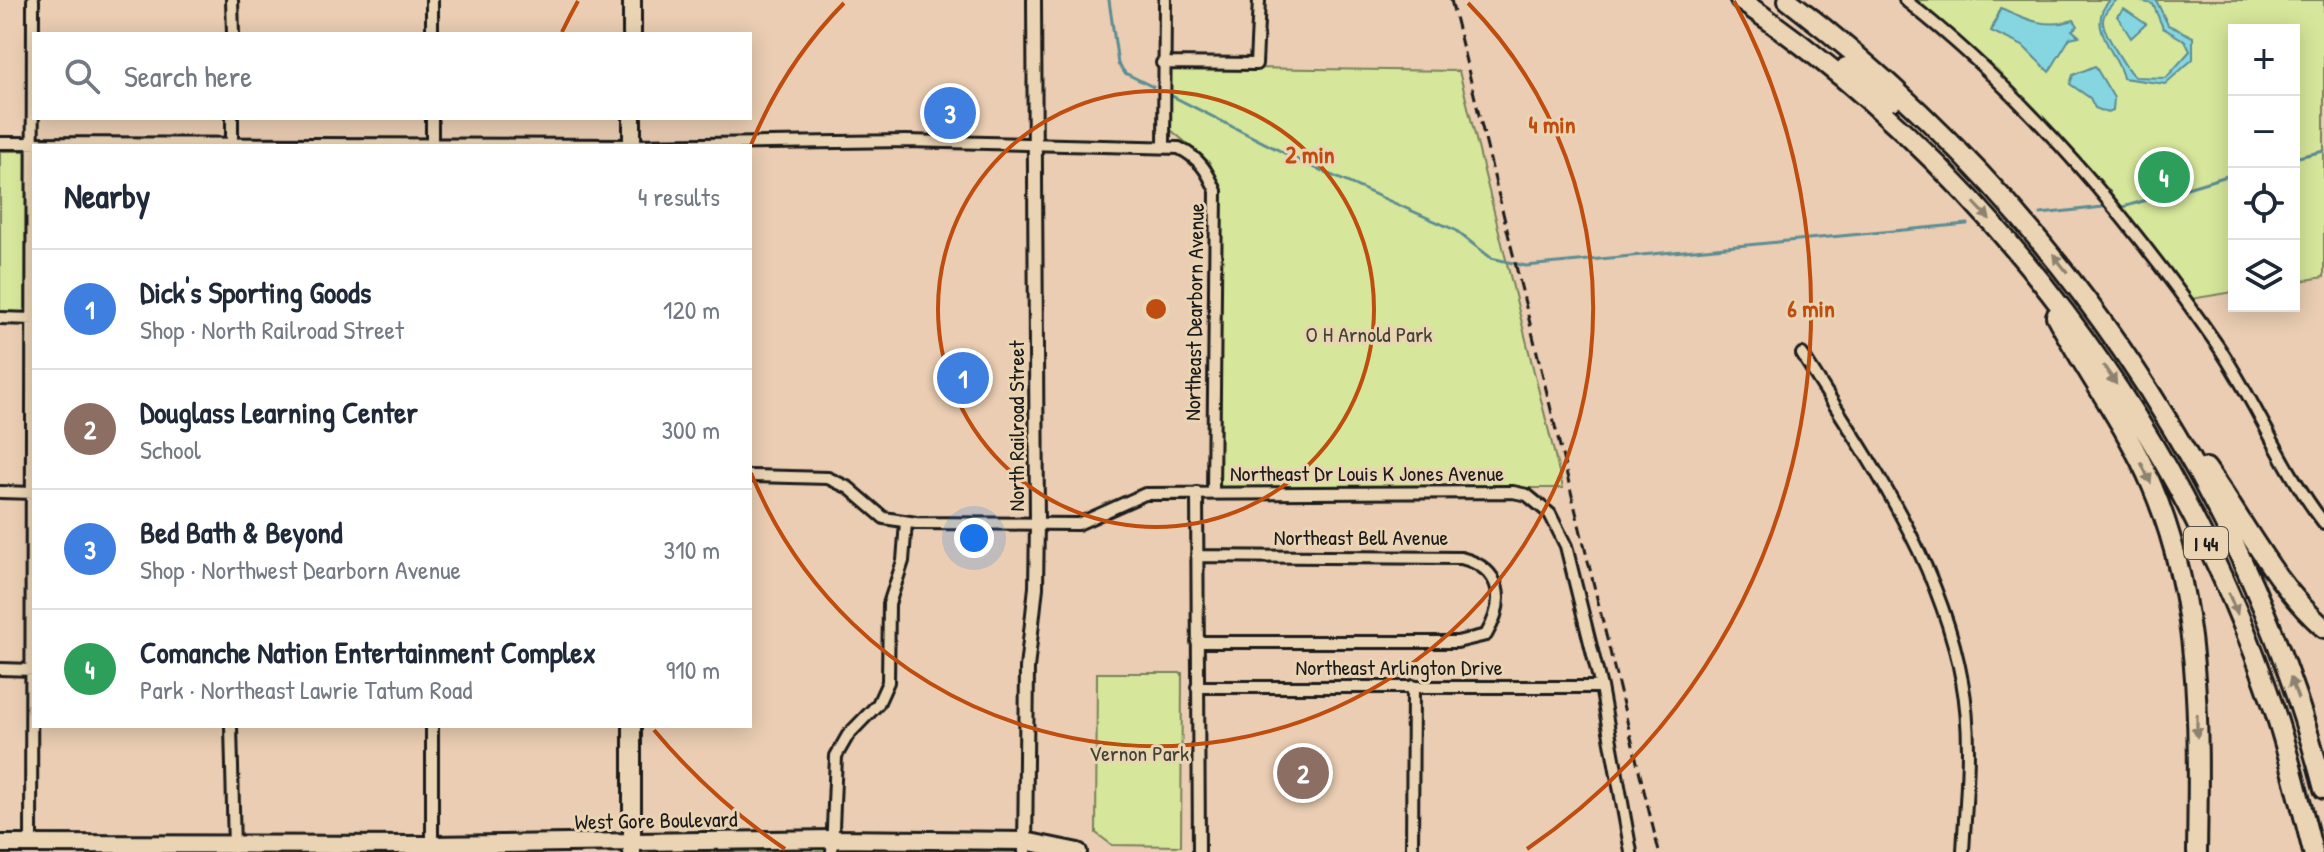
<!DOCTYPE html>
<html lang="en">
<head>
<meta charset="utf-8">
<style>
	:root { --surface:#fff; --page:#f2f2f3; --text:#1f2937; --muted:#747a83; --line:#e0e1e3; --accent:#1f6fb2 }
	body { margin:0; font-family:"Patrick Hand",sans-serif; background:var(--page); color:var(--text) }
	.controls { position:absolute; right:24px; top:24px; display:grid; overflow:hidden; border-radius:0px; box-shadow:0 4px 20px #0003 }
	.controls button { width:72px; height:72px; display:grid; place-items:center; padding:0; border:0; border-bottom:2px solid var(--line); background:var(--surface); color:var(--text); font:40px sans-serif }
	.you { position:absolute; left:974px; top:538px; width:28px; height:28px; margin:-20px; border:6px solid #fff; border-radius:50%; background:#1a73e8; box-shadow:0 0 0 12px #1a73e833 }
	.badge { display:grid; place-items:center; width:52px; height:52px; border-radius:50%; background:var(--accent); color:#fff; font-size:26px; font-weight:700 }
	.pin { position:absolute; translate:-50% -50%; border:4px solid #fff; box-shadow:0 2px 8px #0006 }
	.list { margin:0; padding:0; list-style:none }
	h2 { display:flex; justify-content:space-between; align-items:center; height:104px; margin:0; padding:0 32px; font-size:34px }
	h2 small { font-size:26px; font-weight:400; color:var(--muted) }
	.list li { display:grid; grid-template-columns:52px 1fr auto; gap:24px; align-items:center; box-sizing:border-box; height:120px; padding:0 32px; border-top:2px solid var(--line) }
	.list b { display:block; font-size:30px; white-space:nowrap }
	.list p { margin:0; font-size:26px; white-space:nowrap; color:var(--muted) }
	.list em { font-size:26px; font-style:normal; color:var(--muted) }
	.icon { flex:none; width:44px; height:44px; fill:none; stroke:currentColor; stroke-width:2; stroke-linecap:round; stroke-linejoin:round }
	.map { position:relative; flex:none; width:2324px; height:852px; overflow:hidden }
	.search { position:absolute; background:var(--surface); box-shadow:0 4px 20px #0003; left:32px; top:32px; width:720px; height:88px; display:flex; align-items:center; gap:20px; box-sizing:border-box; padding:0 28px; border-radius:0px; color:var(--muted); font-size:30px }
	.panel { position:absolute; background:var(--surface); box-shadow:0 4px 20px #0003; left:32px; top:144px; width:720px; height:584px; border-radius:0px }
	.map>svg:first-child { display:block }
	.green { fill:#d6e69a; stroke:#79815b; stroke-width:2 }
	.water { fill:#86d6e2; stroke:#5c8c93; stroke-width:2 }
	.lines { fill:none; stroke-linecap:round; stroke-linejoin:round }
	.stream { stroke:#5c8c93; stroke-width:3 }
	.minor-casing { stroke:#1c1c1c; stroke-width:16 }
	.tertiary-casing { stroke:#1c1c1c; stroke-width:18 }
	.primary-casing { stroke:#1c1c1c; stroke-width:22 }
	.motorway-casing { stroke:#1c1c1c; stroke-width:24 }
	.minor { stroke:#ead4b3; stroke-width:10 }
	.tertiary { stroke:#ead4b3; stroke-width:12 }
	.primary { stroke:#ead4b3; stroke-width:16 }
	.motorway { stroke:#ead4b3; stroke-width:18 }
	.rail { stroke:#1c1c1c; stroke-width:3; stroke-dasharray:12 6; stroke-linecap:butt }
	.oneway { fill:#8d816f }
	.ring { fill:none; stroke:#bf4d0f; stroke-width:4 }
	.labels { text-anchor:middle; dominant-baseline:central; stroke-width:6; stroke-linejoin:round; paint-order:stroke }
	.shield { fill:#ead4b3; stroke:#5a5349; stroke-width:2 }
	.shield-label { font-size:20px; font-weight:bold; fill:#1c1c1c }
	.street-label { font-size:22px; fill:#1c1c1c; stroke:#ead4b3 }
	.park-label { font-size:22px; fill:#414435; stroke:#ead4b3 }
	.centre { fill:#bf4d0f; stroke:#ead4b3; stroke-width:4 }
	.ring-label { font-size:24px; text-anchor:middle; font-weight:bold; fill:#bf4d0f; stroke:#ead4b3; stroke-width:6; stroke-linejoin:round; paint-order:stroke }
</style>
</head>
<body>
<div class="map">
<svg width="2324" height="852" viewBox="0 0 2324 852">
	<rect width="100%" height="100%" fill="#eacdb2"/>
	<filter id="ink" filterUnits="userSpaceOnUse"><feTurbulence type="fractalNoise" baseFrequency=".0125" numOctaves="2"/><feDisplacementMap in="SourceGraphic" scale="16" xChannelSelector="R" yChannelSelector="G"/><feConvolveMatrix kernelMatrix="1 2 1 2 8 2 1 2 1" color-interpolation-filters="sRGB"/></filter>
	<g filter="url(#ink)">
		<path class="green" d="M1914 0H2324V277L2294 282V30H2234V292L2191 299C2108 189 2020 88 1914 0Z
			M1169 67 1459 71 1563 488H1223L1219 485 1220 194 1210 163 1171 130Z
			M0 151H25L28 156 27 308 21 313H0Z
			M1097 673H1182L1181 846 1112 845 1096 833Z
			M827 844V852H647V851Z
			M1018 844V852H838V846Z"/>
		<path class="water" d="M2110 0H2117C2110 6 2103 12 2103 22 2103 31 2127 71 2135 77L2166 78 2190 51 2185 41 2163 28 2153 4 2134 0H2156L2168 25 2193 37V59L2165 84 2123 78C2118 53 2084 26 2110 0Z
			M2001 8C2027 20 2047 29 2074 20L2078 26 2072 30 2079 36 2070 38 2049 72 2023 46 1991 31Z
			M2124 9 2146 24 2131 38 2117 16Z
			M2095 66 2114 98 2113 111 2108 113 2095 108 2090 98 2070 84 2073 75Z"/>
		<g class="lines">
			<path class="stream" d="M1109 0 1118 64 1125 73 1153 87
				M1170 95 1304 163 1455 230 1491 258 1526 266 1967 224
				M2294 158 2324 151
				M2123 207 2234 174
				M2041 214 2103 207"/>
			<defs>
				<path id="minor" d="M232 0 233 34
					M432 0V34
					M1905 0C2027 95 2130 219 2218 346 2256 402 2282 469 2324 523
					M1162 63 1256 64 1259 0
					M0 143 632 145 906 141 1179 148C1199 158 1207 170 1216 191L1213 493
					M232 146V118
					M432 146V118
					M1164 147 1165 0
					M0 318 34 319
					M1802 354C1867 457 1940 559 1962 681 1973 737 1966 795 1963 852
					M750 476 828 478 849 488 884 518 916 523 1078 524 1145 494 1513 492 1527 495 1550 514 1566 546 1601 687 1631 852
					M0 492 34 493
					M1197 493 1199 852
					M1197 556 1461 558C1503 569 1506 601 1486 635L1457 642H1197
					M0 669 34 670
					M1197 687H1601
					M231 726 234 848
					M31 844 33 0
					M432 848V726
					M832 852 836 756 848 735 878 704 888 682 889 604 903 561 906 522
					M1412 852 1413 686"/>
				<path id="tertiary" d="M1025 852 1027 668 1036 587 1037 524 1034 0"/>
				<path id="primary" d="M632 0V34
					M632 118V146
					M632 726V852
					M0 844 432 845 832 839 1025 841 1078 852"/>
				<path id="motorway" d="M1740 0C1989 171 2180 426 2275 712 2290 758 2301 805 2313 852
					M1788 0C2047 198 2241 472 2324 789
					M1846 67 1894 100
					M2056 316C2086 373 2127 426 2152 486 2202 603 2199 727 2197 852
					M2206 468C2244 521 2274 584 2324 628"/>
			</defs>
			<use href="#minor" class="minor-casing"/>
			<use href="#tertiary" class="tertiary-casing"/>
			<use href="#primary" class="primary-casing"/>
			<use href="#motorway" class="motorway-casing"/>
			<use href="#minor" class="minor"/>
			<use href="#tertiary" class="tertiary"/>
			<use href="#primary" class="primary"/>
			<use href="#motorway" class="motorway"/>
			<path class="rail" d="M1451 0 1659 852"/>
		</g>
		<defs><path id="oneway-solid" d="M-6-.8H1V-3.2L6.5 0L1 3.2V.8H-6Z" transform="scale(2)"/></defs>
		<g class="oneway">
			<use href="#oneway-solid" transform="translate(1982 211) rotate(47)"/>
			<use href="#oneway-solid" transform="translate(2060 263) rotate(-128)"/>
			<use href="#oneway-solid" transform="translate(2110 375) rotate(56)"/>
			<use href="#oneway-solid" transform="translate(2146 473) rotate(65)"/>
			<use href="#oneway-solid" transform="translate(2233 604) rotate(67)"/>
			<use href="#oneway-solid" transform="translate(2294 688) rotate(-110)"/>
			<use href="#oneway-solid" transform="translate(2197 726) rotate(90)"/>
		</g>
	</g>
	<g class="ring">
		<circle cx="1156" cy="309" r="218"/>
		<path d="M751 145A437 437 0 0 1 844 3M1468 3A437 437 0 1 1 751 473"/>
		<path d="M785 849A655 655 0 0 1 654 730M562 32A655 655 0 0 1 578 1M1734 1A655 655 0 0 1 1527 849"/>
	</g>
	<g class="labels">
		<rect class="shield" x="2184" y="527" width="44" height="32" rx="6"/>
		<g class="shield-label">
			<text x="2206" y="543">I 44</text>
		</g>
		<g class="street-label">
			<text transform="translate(1194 312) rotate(-89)">Northeast Dearborn Avenue</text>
			<text transform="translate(1016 426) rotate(-90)">North Railroad Street</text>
			<text x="1367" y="473">Northeast Dr Louis K Jones Avenue</text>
			<text x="1361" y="537">Northeast Bell Avenue</text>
			<text x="1399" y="667">Northeast Arlington Drive</text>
			<text transform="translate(656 820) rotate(-1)">West Gore Boulevard</text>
		</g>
		<g class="park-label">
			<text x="1369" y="334">O H Arnold Park</text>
			<text x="1139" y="753">Vernon Park</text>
		</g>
	</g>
	<circle cx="1156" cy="309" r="12" class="centre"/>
	<g class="ring-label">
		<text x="1552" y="133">4 min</text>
		<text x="1310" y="163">2 min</text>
		<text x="1811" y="317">6 min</text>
	</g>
</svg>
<div class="controls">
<button>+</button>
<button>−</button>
<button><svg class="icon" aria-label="locate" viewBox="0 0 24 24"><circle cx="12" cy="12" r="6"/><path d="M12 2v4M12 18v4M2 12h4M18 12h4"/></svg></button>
<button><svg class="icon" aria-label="layers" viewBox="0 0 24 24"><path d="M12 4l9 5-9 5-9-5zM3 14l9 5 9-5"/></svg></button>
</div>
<div class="you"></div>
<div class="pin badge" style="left:963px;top:378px;background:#3f7fe0">1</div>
<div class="pin badge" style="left:1303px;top:773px;background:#8d6e63">2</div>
<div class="pin badge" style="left:950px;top:113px;background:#3f7fe0">3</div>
<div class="pin badge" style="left:2164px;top:177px;background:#2e9e5b">4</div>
<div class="search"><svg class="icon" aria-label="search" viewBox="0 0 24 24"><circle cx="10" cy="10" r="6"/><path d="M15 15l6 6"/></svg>Search here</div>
<section class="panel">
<h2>Nearby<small>4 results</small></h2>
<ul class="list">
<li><span class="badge" style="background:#3f7fe0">1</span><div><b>Dick's Sporting Goods</b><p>Shop · North Railroad Street</p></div><em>120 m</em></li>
<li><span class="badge" style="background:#8d6e63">2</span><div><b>Douglass Learning Center</b><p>School</p></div><em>300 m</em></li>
<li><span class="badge" style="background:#3f7fe0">3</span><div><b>Bed Bath &amp; Beyond</b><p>Shop · Northwest Dearborn Avenue</p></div><em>310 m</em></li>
<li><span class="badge" style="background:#2e9e5b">4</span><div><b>Comanche Nation Entertainment Complex</b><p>Park · Northeast Lawrie Tatum Road</p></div><em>910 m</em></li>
</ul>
</section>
</div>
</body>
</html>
